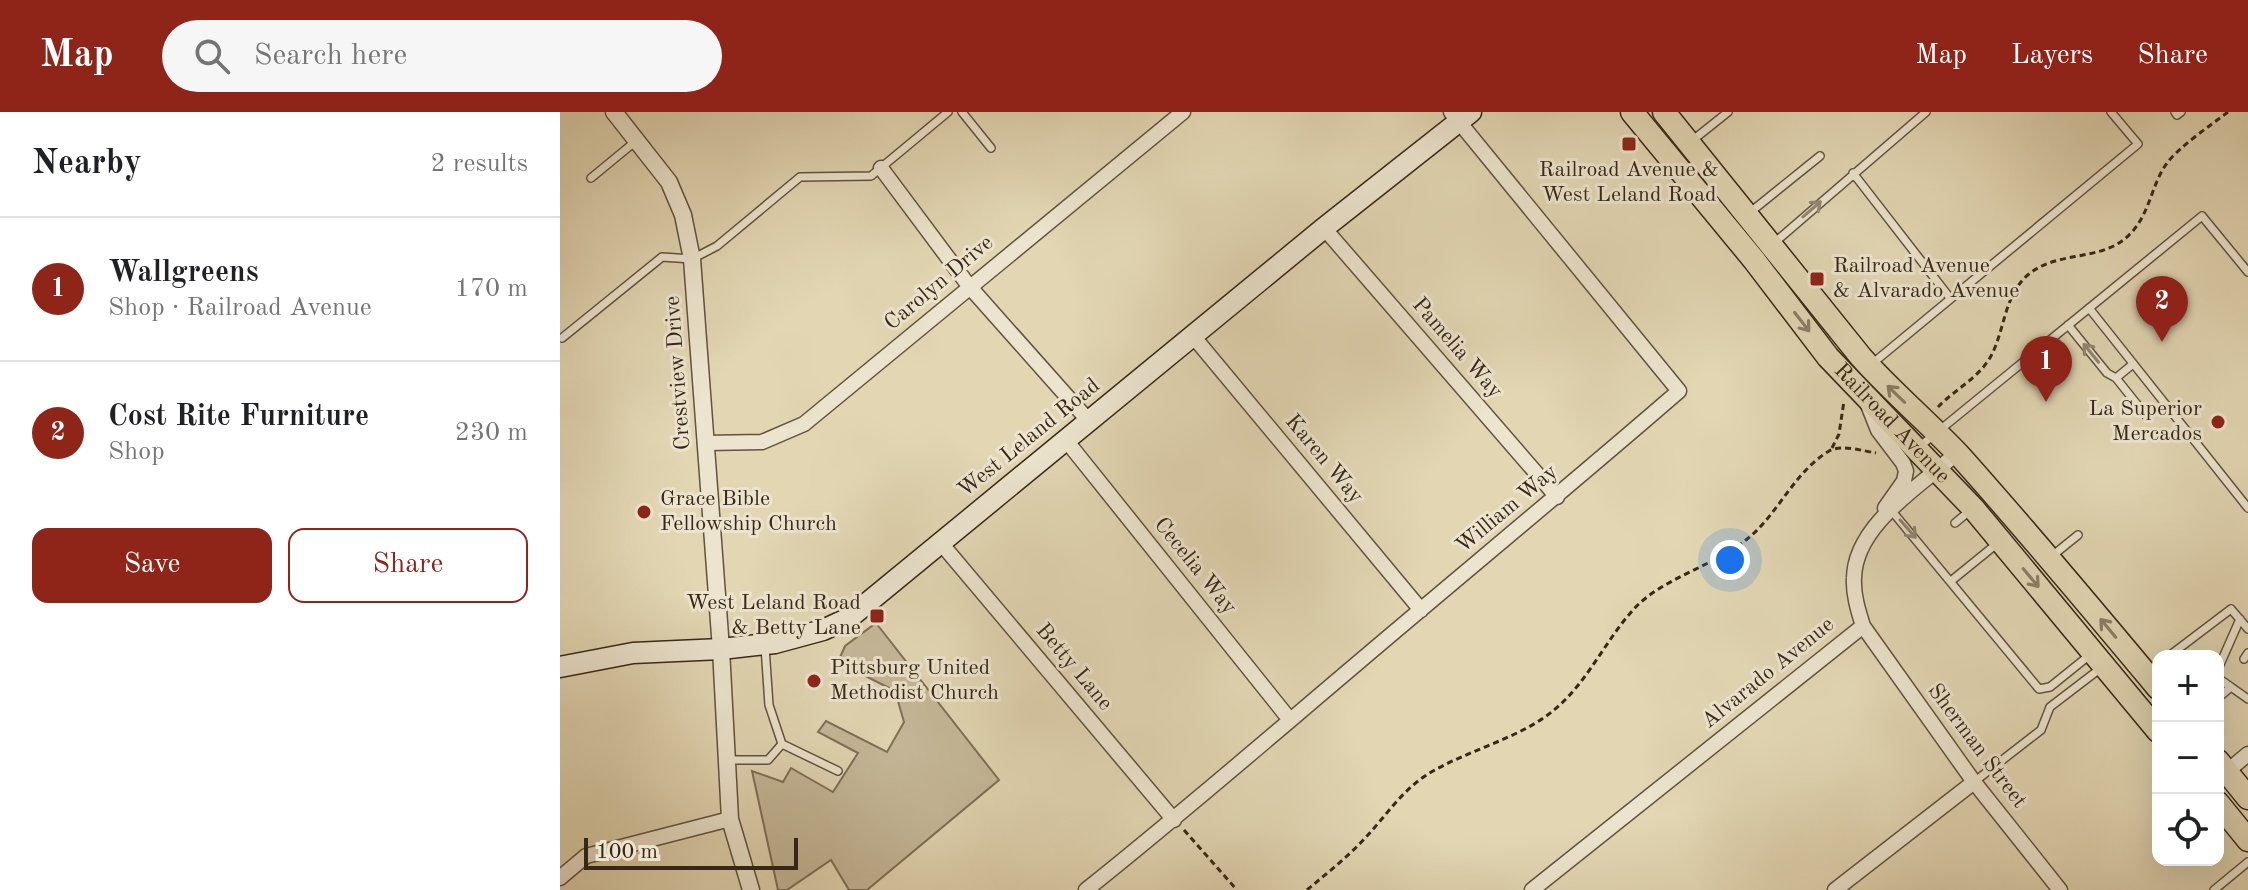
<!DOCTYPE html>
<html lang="en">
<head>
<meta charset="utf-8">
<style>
	:root { --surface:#fff; --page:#f6f6f6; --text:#202124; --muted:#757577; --line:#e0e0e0; --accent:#8f2418 }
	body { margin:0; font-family:"Old Standard TT",serif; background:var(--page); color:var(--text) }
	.controls { position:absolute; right:24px; bottom:24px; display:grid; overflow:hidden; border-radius:16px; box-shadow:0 8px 32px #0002 }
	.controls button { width:72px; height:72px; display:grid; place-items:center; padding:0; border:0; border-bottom:2px solid var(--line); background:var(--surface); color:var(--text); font:40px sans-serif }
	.scale { position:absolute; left:24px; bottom:20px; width:214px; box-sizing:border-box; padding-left:8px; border:4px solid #372718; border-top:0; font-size:22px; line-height:28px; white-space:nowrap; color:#372718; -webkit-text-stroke:6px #ece4ce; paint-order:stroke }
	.you { position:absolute; left:1170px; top:448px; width:28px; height:28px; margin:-20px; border:6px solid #fff; border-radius:50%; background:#1a73e8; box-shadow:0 0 0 12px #1a73e833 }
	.badge { display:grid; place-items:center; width:52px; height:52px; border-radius:50%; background:var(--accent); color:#fff; font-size:26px; font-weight:700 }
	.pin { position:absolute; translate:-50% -66px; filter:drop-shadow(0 2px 4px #0008) }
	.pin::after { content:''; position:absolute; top:42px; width:28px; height:24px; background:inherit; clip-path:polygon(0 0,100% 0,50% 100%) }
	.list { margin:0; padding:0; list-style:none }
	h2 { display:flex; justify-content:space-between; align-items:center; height:104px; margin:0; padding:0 32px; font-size:34px }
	h2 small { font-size:26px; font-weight:400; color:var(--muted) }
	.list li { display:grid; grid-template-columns:52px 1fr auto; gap:24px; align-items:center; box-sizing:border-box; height:144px; padding:0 32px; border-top:2px solid var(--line) }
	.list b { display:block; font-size:30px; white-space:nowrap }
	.list p { margin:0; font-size:26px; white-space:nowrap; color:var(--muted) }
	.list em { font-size:26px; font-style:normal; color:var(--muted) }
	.actions { display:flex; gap:16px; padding:24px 32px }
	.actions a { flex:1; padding:18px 0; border:2px solid var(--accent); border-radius:16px; text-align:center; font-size:28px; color:var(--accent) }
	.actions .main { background:var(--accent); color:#fff }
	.icon { flex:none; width:44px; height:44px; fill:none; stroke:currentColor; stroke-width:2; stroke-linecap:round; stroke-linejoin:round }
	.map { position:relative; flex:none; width:1688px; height:778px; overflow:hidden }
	header { display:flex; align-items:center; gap:48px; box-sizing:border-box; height:112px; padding:0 40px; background:var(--accent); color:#fff }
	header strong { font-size:38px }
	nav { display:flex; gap:44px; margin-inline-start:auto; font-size:28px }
	.search { width:560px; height:72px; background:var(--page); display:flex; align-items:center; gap:20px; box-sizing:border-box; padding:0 28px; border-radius:44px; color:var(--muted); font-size:30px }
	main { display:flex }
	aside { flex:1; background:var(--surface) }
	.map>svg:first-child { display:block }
	.green { fill:#c5b899; stroke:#7e7058; stroke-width:2 }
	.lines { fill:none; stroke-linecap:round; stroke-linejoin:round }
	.service-casing { stroke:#62533f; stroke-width:10 }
	.minor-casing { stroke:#62533f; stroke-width:17 }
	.tertiary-casing { stroke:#62533f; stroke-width:19 }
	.secondary-casing { stroke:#372718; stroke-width:23 }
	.trunk-casing { stroke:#372718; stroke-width:25 }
	.path { stroke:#372718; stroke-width:3; stroke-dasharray:6 4; stroke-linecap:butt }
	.service { stroke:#ece4ce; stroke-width:7 }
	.minor { stroke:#ece4ce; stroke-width:14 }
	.tertiary { stroke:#ece4ce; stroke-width:16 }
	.secondary { stroke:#ece4ce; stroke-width:20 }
	.trunk { stroke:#e2d6b3; stroke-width:22 }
	.oneway { stroke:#928673 }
	.oneway2 { stroke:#8c7e66 }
	.poi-dot { fill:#8f2418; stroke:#ece4ce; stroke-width:3 }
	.labels { text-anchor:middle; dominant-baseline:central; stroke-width:6; stroke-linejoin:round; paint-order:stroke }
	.poi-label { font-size:22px; fill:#372718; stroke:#ece4ce; text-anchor:start }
	.street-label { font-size:22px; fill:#372718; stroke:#ece4ce }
</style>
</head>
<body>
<header>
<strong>Map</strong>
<div class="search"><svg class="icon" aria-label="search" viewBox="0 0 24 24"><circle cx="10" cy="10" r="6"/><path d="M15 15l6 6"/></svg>Search here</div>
<nav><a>Map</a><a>Layers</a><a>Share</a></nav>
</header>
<main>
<aside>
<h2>Nearby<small>2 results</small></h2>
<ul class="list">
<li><span class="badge">1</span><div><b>Wallgreens</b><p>Shop · Railroad Avenue</p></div><em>170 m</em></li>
<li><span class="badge">2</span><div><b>Cost Rite Furniture</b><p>Shop</p></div><em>230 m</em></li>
</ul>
<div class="actions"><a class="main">Save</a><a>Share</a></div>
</aside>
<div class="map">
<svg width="1688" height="778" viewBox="0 0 1688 778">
	<rect width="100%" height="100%" fill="#e2d6b3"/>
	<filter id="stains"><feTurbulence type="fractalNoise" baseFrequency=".0025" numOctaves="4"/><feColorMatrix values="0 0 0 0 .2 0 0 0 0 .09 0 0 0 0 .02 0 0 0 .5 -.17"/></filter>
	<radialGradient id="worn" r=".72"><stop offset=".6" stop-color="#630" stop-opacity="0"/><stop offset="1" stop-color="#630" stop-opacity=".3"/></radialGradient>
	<path class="green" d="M316 511 439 668 307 778H289L271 748 227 778H218L192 659 223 670 231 656 273 680 298 641 258 620 266 609 327 640 344 610 335 579 278 550 285 534Z"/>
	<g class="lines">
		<defs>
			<path id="service" d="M402 0 431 36
				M1615 0 1617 3 1621 0
				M1133 28 1168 0
				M1293 61 1390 186
				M31 66 76 29
				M1188 102 1260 44
				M1214 131 1366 0
				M1529 196 1688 396
				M1508 213 1547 261 1556 266
				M2 226 102 145 132 147 157 134 240 65 311 64 388 0
				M1313 251 1578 32 1551 0
				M1573 252 1556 266 1588 306
				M1359 335 1642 104 1688 160
				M1331 398 1479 577 1490 575 1531 542
				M1395 411 1412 397
				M1492 444 1518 423
				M1391 469 1439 430
				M1609 544 1671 497 1688 517
				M1684 547 1688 541
				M1658 557 1680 507
				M1658 566 1671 575
				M1658 586 1671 575 1688 587
				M222 632 278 659
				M167 648H208L222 632 209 593 205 535
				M1414 670 1481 618 1490 595 1541 556
				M1654 778 1688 750"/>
			<path id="minor" d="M321 56 409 174 528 308
				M764 116 997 385
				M633 224 861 498
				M1308 293 1318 318 1343 351 1346 359 1344 369 1325 396
				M505 327 730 608
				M145 331 202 330 244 312 623 0
				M380 430 614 708
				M1303 514 1414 670 1500 778
				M1658 667 1688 642
				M0 766 26 744 170 707
				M526 778C619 704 709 626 800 549 906 459 1014 370 1119 279L891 0
				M972 778 1303 514C1298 498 1293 482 1294 466 1295 412 1361 374 1397 341
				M1275 778 1414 670"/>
			<path id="tertiary" d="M54 0 109 70 123 103 132 147 161 537 170 707 191 778"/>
			<path id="secondary" d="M0 555 73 541 161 537 215 531 263 518 289 506 764 116 911 0"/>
			<g id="trunk">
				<path id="s1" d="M1072 0 1194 148 1268 245 1413 396 1598 619"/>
				<path d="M1104 0 1301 245C1332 280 1368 310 1400 344 1468 420 1533 498 1598 576"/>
				<path d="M1658 649 1688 686"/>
				<path d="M1658 691 1688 728"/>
			</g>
		</defs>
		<use href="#service" class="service-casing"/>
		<use href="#minor" class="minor-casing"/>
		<use href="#tertiary" class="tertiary-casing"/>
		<use href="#secondary" class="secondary-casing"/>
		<use href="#trunk" class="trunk-casing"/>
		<path class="path" d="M1378 295C1394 278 1419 266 1431 244 1445 218 1444 182 1469 162 1498 138 1544 150 1570 122 1590 102 1591 73 1607 51 1620 34 1651 13 1668 0
			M1272 336 1279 322 1284 289
			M624 718 677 778
			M747 778C767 761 788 745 806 725 825 705 841 680 865 664 903 639 960 627 994 598 1027 571 1045 529 1073 498 1100 467 1154 454 1186 428 1218 403 1233 361 1269 339 1281 332 1303 339 1316 341"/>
		<use href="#service" class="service"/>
		<use href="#minor" class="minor"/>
		<use href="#tertiary" class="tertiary"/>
		<use href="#secondary" class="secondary"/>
		<use href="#trunk" class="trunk"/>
	</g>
	<defs><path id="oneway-shaft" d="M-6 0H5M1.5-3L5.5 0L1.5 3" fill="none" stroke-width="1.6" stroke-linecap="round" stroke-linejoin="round" transform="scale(2)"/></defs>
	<g class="oneway">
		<use href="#oneway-shaft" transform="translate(1252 97) rotate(-41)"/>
		<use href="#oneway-shaft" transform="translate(1531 241) rotate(-129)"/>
		<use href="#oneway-shaft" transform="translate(1348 417) rotate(49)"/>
	</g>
	<g class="oneway2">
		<use href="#oneway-shaft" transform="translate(1242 210) rotate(52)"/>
		<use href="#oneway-shaft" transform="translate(1336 282) rotate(-136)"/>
		<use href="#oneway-shaft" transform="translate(1471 466) rotate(50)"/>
		<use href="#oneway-shaft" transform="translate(1548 516) rotate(-130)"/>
	</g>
	<g class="poi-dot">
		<rect x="1061" y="24" width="16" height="16" rx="4"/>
		<rect x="1249" y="159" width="16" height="16" rx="4"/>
		<circle cx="1658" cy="310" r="8"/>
		<circle cx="84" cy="400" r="8"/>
		<rect x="309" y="496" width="16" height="16" rx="4"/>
		<circle cx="254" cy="569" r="8"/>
	</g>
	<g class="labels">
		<g class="poi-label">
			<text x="1069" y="58" text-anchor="middle">Railroad Avenue &amp;<tspan x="1069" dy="25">West Leland Road</tspan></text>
			<text x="1273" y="154">Railroad Avenue<tspan x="1273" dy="25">&amp; Alvarado Avenue</tspan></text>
			<text x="1642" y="297" text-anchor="end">La Superior<tspan x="1642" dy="25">Mercados</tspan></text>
			<text x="100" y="387">Grace Bible<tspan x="100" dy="25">Fellowship Church</tspan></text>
			<text x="301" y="491" text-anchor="end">West Leland Road<tspan x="301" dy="25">&amp; Betty Lane</tspan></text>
			<text x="270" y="556">Pittsburg United<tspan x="270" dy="25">Methodist Church</tspan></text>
		</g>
		<g class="street-label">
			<text transform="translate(379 171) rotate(-40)">Carolyn Drive</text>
			<text transform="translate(897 236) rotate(49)">Pamelia Way</text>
			<text transform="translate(118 261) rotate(-94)">Crestview Drive</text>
			<text stroke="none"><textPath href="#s1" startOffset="406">Railroad Avenue</textPath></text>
			<text transform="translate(469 326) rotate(-39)">West Leland Road</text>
			<text transform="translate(764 347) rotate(50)">Karen Way</text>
			<text transform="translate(947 397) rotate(-40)">William Way</text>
			<text transform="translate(635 454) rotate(51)">Cecelia Way</text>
			<text transform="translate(514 555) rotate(50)">Betty Lane</text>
			<text transform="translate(1208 561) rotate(-39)">Alvarado Avenue</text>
			<text transform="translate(1417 634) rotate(53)">Sherman Street</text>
		</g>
	</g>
	<rect width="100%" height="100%" filter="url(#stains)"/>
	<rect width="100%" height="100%" fill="url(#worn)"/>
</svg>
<div class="controls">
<button>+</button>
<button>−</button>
<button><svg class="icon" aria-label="locate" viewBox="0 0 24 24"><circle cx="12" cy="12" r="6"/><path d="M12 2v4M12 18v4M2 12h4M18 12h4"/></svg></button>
</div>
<div class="scale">100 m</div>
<div class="you"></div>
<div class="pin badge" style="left:1486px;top:290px">1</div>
<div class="pin badge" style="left:1602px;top:230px">2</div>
</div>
</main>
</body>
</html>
